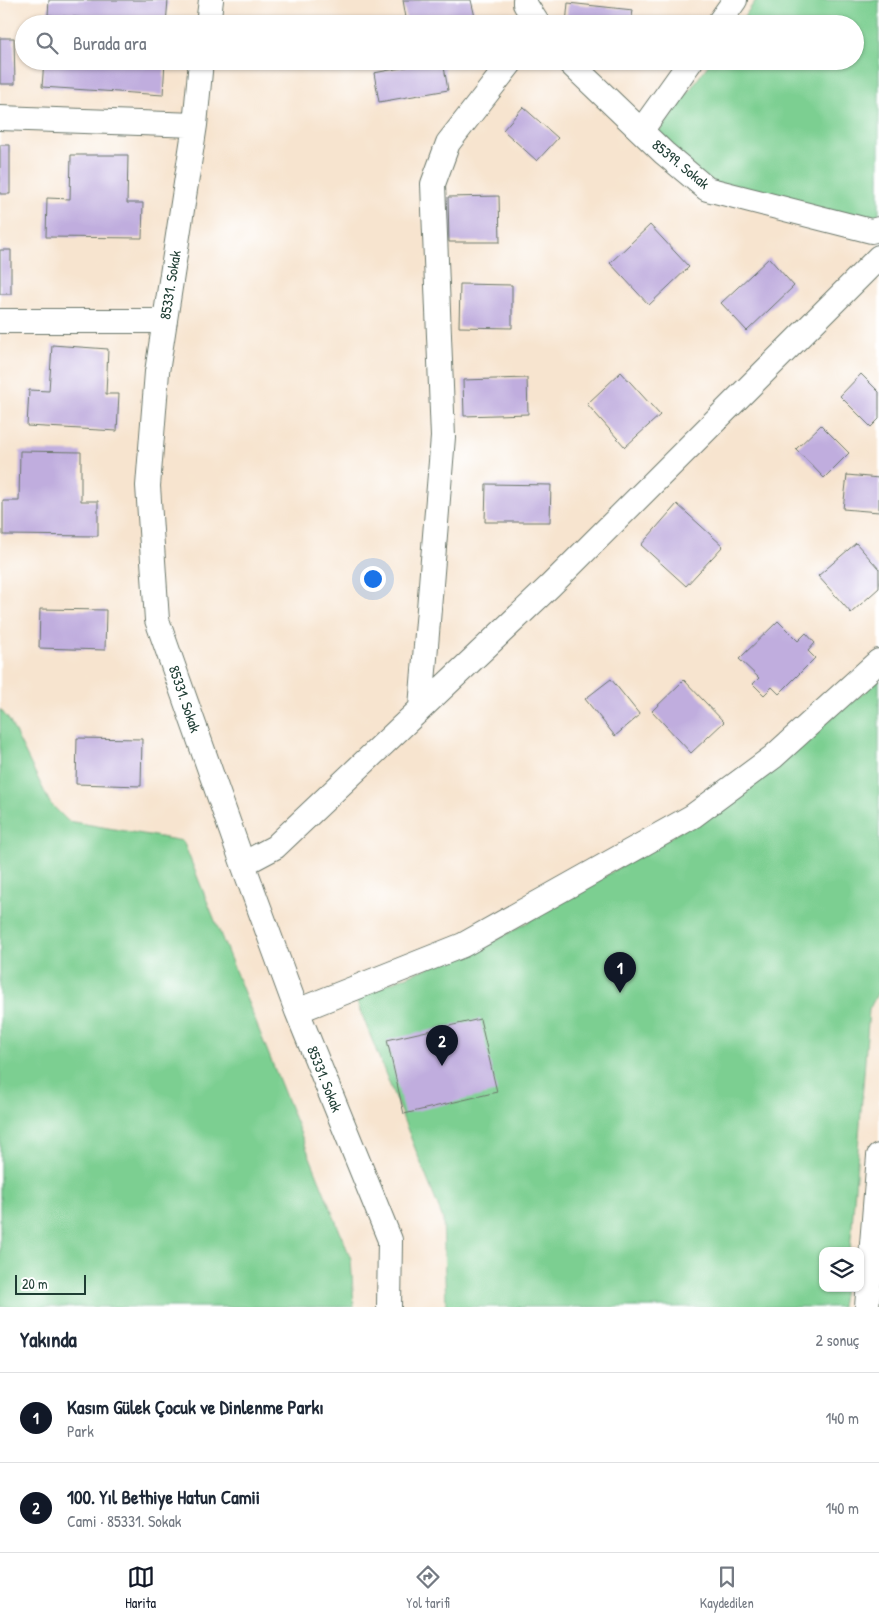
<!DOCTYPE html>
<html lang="tr">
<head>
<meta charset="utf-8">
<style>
	:root { --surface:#fff; --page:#f6f6f7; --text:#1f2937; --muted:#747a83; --line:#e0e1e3; --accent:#111827 }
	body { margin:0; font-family:"Patrick Hand",sans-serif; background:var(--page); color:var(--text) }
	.controls { position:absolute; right:15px; bottom:15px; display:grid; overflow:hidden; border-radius:10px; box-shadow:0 1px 4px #0004 }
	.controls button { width:45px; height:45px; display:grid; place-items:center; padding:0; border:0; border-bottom:1px solid var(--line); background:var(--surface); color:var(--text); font:25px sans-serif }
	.scale { position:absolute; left:15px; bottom:12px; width:71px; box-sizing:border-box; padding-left:5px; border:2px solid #1f3d34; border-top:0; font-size:14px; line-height:18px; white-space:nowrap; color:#1f3d34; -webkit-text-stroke:4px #fff; paint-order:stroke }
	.you { position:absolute; left:372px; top:578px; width:18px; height:18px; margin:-12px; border:4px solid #fff; border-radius:50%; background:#1a73e8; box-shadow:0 0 0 8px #1a73e833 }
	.badge { display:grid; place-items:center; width:32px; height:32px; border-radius:50%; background:var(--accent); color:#fff; font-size:16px; font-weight:700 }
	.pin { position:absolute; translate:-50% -41px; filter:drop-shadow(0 1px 2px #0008) }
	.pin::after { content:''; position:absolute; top:26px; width:18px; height:15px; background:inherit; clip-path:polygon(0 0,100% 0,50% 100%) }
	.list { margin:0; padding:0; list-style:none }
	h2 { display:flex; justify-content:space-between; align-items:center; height:65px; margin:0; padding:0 20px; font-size:21px }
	h2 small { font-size:16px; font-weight:400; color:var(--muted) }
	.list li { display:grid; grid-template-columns:32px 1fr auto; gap:15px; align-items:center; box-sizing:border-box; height:90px; padding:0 20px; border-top:1px solid var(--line) }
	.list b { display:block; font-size:19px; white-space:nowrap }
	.list p { margin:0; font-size:16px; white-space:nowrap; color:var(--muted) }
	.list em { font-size:16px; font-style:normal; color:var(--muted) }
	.icon { flex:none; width:28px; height:28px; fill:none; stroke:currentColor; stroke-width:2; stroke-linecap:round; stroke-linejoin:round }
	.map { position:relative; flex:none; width:879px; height:1307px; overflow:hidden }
	.search { position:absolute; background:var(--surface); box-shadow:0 1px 4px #0004; left:15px; right:15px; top:15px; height:55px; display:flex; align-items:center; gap:12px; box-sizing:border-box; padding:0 18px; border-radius:28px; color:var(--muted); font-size:19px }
	.sheet { height:245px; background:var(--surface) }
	nav { display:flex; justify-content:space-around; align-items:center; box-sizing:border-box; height:70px; border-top:1px solid var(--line); background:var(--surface); font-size:14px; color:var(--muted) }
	nav a { display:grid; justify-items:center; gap:2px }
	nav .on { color:var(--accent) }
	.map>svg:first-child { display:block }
	.green { fill:#7bcf91; stroke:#4d8662 }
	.building { fill:#c0adde }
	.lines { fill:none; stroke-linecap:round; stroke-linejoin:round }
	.minor-casing { stroke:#6b776a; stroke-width:26 }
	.minor { stroke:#fff; stroke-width:24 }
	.labels { text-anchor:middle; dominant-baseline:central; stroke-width:5; stroke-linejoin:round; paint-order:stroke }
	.street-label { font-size:15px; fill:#1f3d34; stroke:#fff }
</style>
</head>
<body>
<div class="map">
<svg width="879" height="1307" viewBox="0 0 879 1307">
	<rect width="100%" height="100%" fill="#fff"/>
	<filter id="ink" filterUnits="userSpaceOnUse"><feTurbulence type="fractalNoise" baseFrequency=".02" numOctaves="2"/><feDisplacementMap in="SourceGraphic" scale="10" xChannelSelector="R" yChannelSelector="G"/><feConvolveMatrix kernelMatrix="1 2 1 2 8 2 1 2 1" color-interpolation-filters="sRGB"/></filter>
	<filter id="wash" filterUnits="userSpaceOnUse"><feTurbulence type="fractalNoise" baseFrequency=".0096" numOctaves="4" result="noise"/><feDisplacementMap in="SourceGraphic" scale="20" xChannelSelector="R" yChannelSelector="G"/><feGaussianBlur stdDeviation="1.12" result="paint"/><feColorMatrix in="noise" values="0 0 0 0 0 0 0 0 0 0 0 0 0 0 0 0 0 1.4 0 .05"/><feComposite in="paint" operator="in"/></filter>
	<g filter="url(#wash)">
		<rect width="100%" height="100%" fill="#f7e4cf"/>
		<path class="green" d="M756 0H879V219L797 206 706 181 658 133 711 61H855V24H739Z
			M879 680V990L869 1010 850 1251H823V1288H844L841 1307H446L443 1219 355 997 497 940 716 810Z
			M0 709 9 720 50 803 68 821 183 841 351 1259 354 1307H0Z"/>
		<g id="blocks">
			<path class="building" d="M49 0H168L166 24 48 15Z
				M403 0H471L475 17 443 24H407Z
				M568 3 633 10 631 24H566Z
				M0 38H14L15 84H0Z
				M44 61H165L163 95 42 87Z
				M438 61H443L448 90 379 102 374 73Z
				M523 107 558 138 537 161 503 130Z
				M0 145H10V194H0Z
				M71 155H128L127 203H143L142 238 46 237 47 198 70 199Z
				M499 196 500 242H449L448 197Z
				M650 225 689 267 649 305 610 263Z
				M0 250H11V294H0Z
				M769 258 794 286 747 331 721 303Z
				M460 284 512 285V328L459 327Z
				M52 345 108 349 106 394H119L117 431 27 426 29 390 49 391Z
				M621 372 660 415 625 447 587 404Z
				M861 374 879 392V419L871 427 840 396Z
				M527 378 528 414 464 416 463 380Z
				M821 425 849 453 824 478 796 449Z
				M20 451 81 452V501H98V536L3 535V501H19Z
				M847 475 879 478V512L843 509Z
				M486 484 551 485 550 522H485Z
				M677 504 723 546 686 586 641 545Z
				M856 543 879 569V588L851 613 818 576Z
				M40 609 106 610 105 650 39 648Z
				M778 621 798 641 806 633 815 643 808 651 815 658 779 694 772 687 764 695 753 684 759 678 739 659Z
				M611 679 640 715 615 736 585 699Z
				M684 680 724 722 691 753 652 711Z
				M77 738 142 739 141 786 76 784Z
				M480 1019 497 1092 404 1114 387 1040Z"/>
		</g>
	</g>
	<g filter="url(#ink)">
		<use href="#blocks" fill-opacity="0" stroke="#6b776a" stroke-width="1"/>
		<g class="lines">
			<defs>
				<path id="minor" d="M525 0V4L538 24
					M208 24 211 0
					M718 24 735 0
					M201 61 195 125 157 372 148 486 157 620 243 864 297 1011 390 1240 389 1307
					M568 61 664 153 707 189 871 231 879 229
					M0 118 195 125
					M641 131 691 61
					M0 321H165
					M421 707 443 437 433 184 448 143 512 61
					M243 864 275 847 550 586 879 257
					M297 1011 463 945 693 816 773 757 879 661
					M867 1307 879 1156"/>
			</defs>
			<use href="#minor" class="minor-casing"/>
			<use href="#minor" class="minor"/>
		</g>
	</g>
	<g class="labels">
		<g class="street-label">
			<text transform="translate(681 164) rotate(39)">85399. Sokak</text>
			<text transform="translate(170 285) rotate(-81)">85331. Sokak</text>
			<text transform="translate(185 699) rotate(71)">85331. Sokak</text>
			<text transform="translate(325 1079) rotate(68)">85331. Sokak</text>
		</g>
	</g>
</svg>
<div class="controls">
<button><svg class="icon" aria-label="layers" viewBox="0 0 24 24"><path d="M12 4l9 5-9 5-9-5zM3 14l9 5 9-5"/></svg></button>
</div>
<div class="scale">20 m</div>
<div class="you"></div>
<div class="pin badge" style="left:620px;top:993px">1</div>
<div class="pin badge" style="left:442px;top:1066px">2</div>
<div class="search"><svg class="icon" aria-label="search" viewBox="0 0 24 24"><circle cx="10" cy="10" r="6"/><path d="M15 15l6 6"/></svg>Burada ara</div>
</div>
<section class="sheet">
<h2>Yakında<small>2 sonuç</small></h2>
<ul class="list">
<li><span class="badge">1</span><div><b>Kasım Gülek Çocuk ve Dinlenme Parkı</b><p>Park</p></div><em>140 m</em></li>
<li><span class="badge">2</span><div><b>100. Yıl Bethiye Hatun Camii</b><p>Cami · 85331. Sokak</p></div><em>140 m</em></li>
</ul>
</section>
<nav>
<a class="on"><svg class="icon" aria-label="map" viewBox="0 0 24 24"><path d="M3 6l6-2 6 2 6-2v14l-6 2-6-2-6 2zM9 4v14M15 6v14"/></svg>Harita</a>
<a><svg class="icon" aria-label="directions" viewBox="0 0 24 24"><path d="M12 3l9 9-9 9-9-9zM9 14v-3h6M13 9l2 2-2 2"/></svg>Yol tarifi</a>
<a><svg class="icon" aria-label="saved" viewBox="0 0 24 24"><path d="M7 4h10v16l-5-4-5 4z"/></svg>Kaydedilen</a>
</nav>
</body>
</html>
